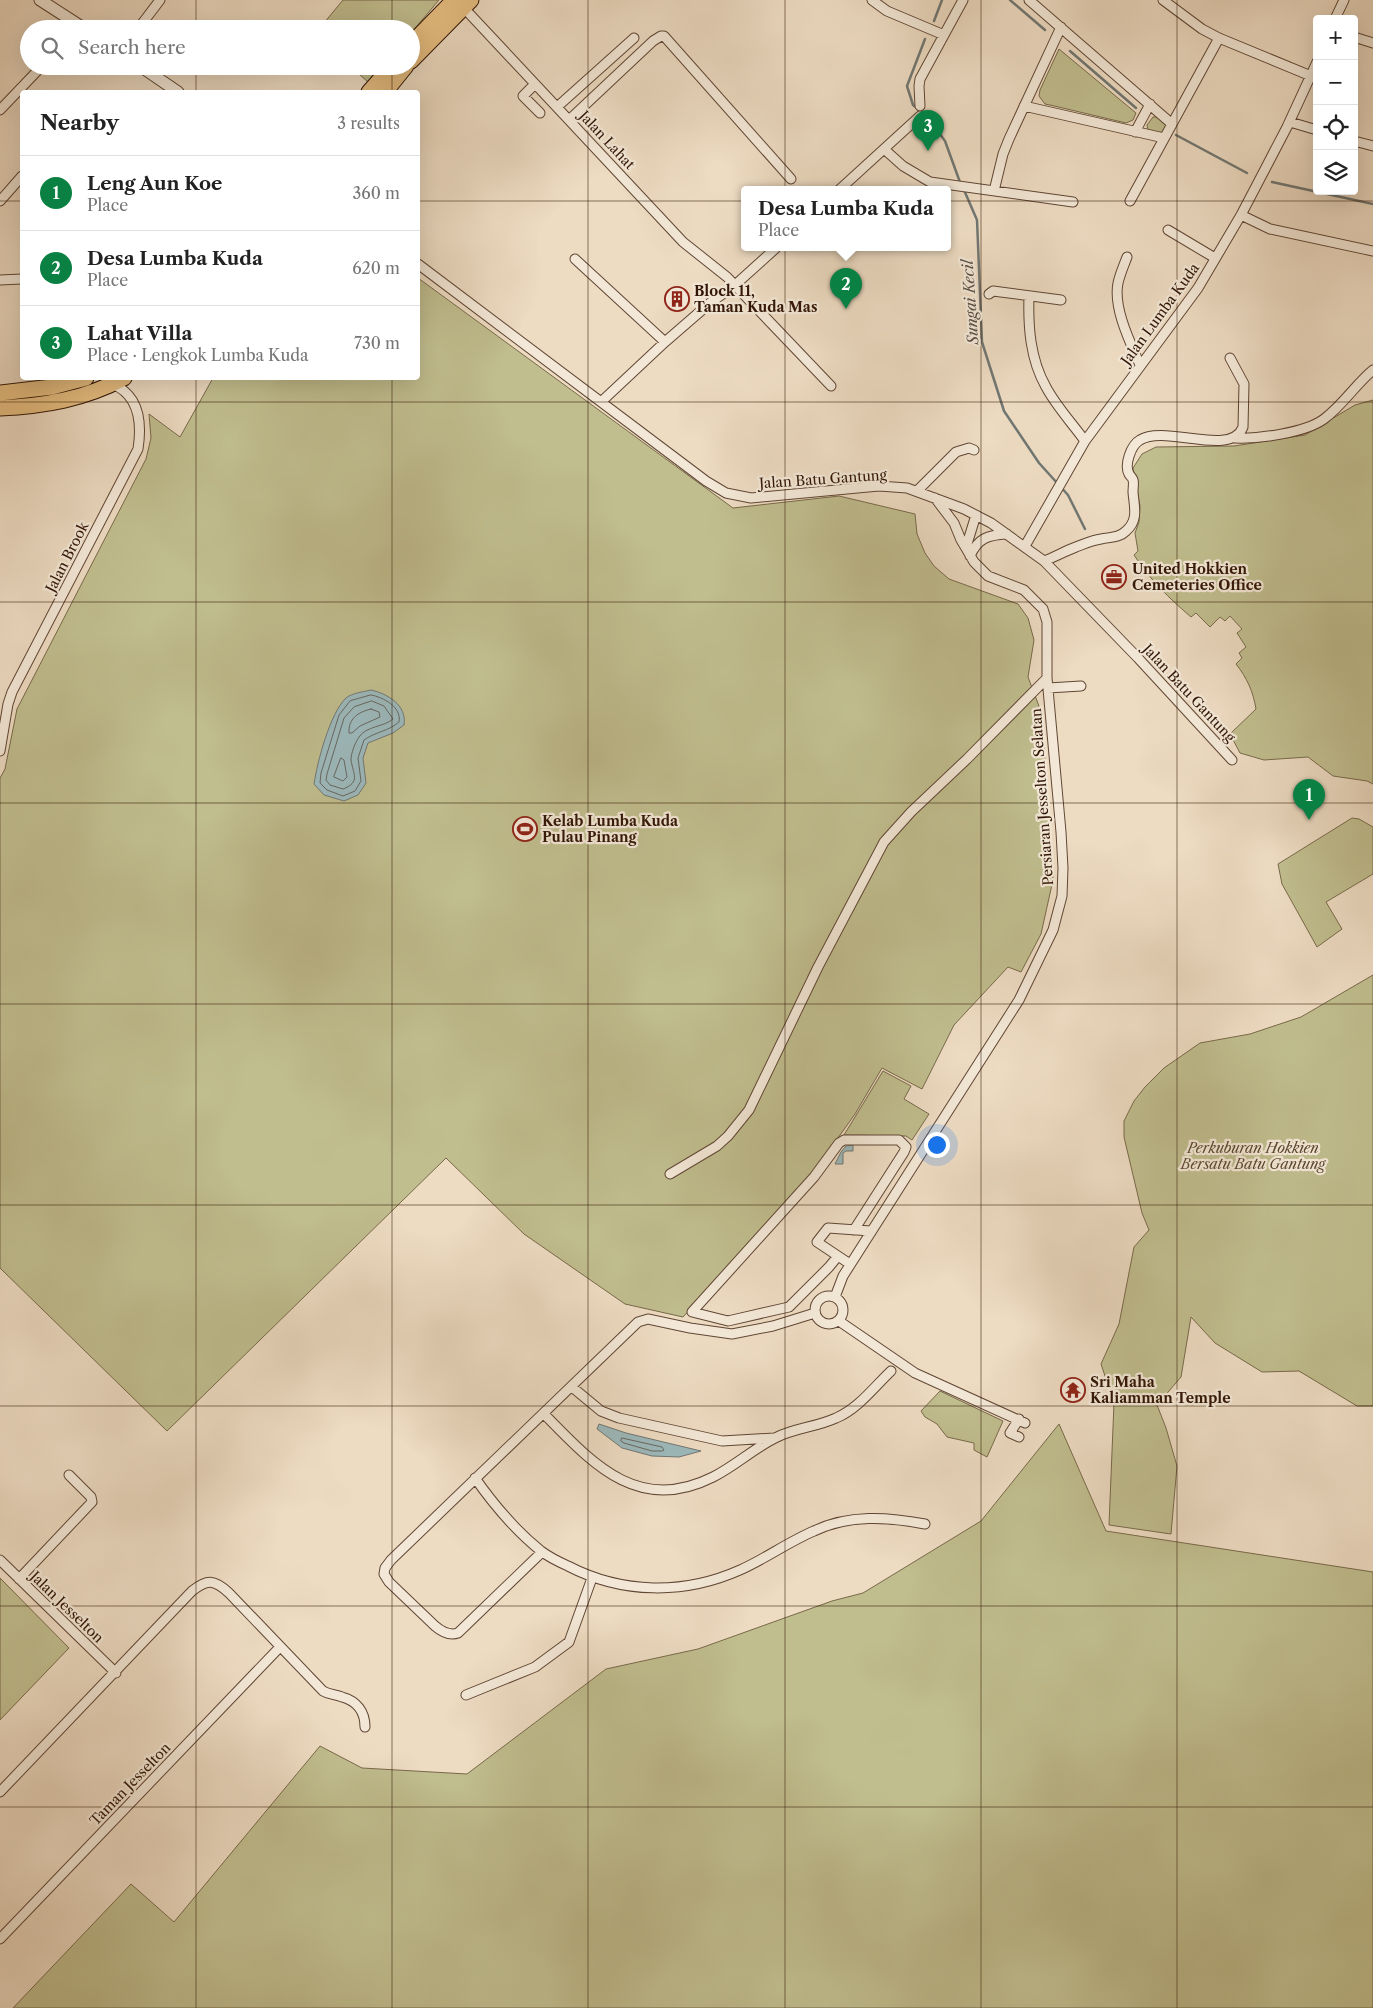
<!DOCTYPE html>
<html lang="en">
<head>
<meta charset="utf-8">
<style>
	:root { --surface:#fff; --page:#f2f2f2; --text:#222; --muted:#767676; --line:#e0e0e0; --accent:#0b8043 }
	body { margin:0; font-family:"Libre Caslon Text",serif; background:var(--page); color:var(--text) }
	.controls { position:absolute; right:15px; top:15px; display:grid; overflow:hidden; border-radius:5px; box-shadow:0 5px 20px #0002 }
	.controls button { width:45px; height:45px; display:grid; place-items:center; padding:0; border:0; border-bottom:1px solid var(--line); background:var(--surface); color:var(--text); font:25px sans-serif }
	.you { position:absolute; left:936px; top:1144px; width:18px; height:18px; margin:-12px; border:4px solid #fff; border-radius:50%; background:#1a73e8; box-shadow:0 0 0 8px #1a73e833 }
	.badge { display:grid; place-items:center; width:32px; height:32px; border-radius:50%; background:var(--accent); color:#fff; font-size:16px; font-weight:700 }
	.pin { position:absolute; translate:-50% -41px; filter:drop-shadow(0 1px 2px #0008) }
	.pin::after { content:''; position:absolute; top:26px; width:18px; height:15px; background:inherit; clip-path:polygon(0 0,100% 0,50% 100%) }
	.popup { position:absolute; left:741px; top:186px; width:210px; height:65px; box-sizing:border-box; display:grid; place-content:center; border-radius:5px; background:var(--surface); filter:drop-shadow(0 1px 4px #0005); font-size:16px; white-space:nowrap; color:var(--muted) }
	.popup b { font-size:19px; color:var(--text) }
	.popup::after { content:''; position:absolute; left:50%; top:100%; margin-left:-10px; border:10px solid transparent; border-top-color:var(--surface) }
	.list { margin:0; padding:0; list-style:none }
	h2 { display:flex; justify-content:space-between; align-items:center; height:65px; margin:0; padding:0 20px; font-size:21px }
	h2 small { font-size:16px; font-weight:400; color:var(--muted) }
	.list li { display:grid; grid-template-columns:32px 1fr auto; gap:15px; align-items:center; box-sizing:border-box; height:75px; padding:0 20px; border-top:1px solid var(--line) }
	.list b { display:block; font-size:19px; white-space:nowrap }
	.list p { margin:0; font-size:16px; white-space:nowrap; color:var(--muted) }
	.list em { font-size:16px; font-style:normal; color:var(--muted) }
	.icon { flex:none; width:28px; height:28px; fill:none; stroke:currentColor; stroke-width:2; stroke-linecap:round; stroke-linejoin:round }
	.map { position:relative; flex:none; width:1373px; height:2008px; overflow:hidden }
	.search { position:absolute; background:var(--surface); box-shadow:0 5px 20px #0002; left:20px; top:20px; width:400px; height:55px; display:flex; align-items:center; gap:12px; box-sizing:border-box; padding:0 18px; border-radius:28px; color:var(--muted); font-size:19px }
	.panel { position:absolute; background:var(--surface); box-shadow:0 5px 20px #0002; left:20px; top:90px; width:400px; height:290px; border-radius:5px }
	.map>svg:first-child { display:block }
	.green { fill:#c0bd8e; stroke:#78694a }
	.water { fill:#9cb9bc; stroke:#717773 }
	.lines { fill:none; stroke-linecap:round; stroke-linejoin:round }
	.shore { stroke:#666760; stroke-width:1 }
	.stream { stroke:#717773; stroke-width:2.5 }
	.minor-casing { stroke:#604634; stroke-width:11 }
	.tertiary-casing { stroke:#604634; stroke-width:13 }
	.primary-casing { stroke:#311505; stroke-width:17 }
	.trunk-casing { stroke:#311505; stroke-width:17 }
	.minor { stroke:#f3e8d7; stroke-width:9 }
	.tertiary { stroke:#f3e8d7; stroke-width:11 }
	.primary { stroke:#e6be81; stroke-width:15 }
	.trunk { stroke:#e6be81; stroke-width:15 }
	.grid { fill:none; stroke:#311505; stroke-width:1; stroke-opacity:0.55 }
	.labels { text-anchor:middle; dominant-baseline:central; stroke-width:4.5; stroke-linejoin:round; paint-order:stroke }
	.street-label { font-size:14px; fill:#311505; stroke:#f3e8d7 }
	.poi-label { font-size:14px; font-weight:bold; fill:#311505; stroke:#f3e8d7; text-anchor:start }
	.park-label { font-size:14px; font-style:italic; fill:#5c472e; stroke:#f3e8d7 }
	.water-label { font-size:15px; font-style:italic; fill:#564e45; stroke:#f3e8d7 }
</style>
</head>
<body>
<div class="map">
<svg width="1373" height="2008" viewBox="0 0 1373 2008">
	<rect width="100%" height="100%" fill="#eddbc2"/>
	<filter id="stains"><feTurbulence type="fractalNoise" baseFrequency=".004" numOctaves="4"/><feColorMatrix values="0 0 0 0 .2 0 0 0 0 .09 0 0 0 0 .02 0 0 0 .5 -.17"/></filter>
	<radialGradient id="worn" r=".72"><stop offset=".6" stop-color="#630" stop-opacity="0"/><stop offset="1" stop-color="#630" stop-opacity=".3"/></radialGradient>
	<path class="green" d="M343 0H439L411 33V29H319Z
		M1059 49 1136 113 1133 120 1126 123 1050 105 1045 104 1039 96 1040 90Z
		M350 66H382L368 82Z
		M1153 117C1160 116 1164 122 1167 127L1162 134 1148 130 1147 125Z
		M418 278 733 508 839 496 915 514 917 534 925 553 934 566 949 579 1018 604 1028 618 1034 640 1028 677 1042 714 1053 880 1041 934 1021 972 1008 967 954 1025 922 1089 882 1068 855 1114 810 1177 683 1317 625 1304 524 1234 446 1158 167 1431 0 1268V778L5 769 17 709 146 459 151 438 149 414 180 437 213 378H418Z
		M1373 400V784L1367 781 1333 776 1308 757 1264 760 1240 753 1230 734 1256 709C1253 691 1247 678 1236 664L1242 658 1239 653 1246 647 1237 633 1242 629 1230 616 1225 621 1220 617 1210 627 1196 613 1191 617C1169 598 1150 580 1134 555L1138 551 1135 533 1139 522 1140 506 1133 468 1142 454 1156 447 1234 446 1305 435 1355 405Z
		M1352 818 1359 819 1373 827V874L1326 902 1342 929 1317 947 1282 884 1278 864Z
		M1373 975V1406H1357L1299 1371 1262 1372 1215 1343 1191 1317 1181 1377 1157 1405 1166 1428 1177 1466 1171 1534 1109 1525 1114 1403 1101 1364 1119 1324 1134 1247 1149 1230 1142 1213 1124 1137V1121L1134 1101 1145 1087 1164 1068 1200 1043 1250 1034 1301 1017Z
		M883 1071 911 1086 904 1099 929 1114 912 1140 906 1136 844 1135Z
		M940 1391 1003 1421 987 1457 974 1450V1443L947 1437 937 1424 925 1417 921 1411Z
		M1059 1424 1106 1531 1373 1572V2008H13L131 1884 174 1922 320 1746 362 1768 467 1774 606 1669 698 1649 832 1601 863 1593 981 1521Z
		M0 1578 69 1648 0 1720Z"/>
	<path class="water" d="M371 690C388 694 407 705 404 725L393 733 368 743 363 758 366 783 358 795 344 801 324 795 314 784C317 763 330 713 346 698 352 693 363 692 371 690Z
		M853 1145V1151H846L843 1153V1164H835L841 1152 846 1146Z
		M599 1424 626 1433 701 1451 679 1457 652 1456 622 1448 597 1429Z"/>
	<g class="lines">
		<path class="shore" d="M371 695C383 697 402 707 399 722 389 731 375 732 364 740L358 758 361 781 355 791 343 796 327 790 320 783 321 773 339 715 350 701Z
			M372 701 384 706 393 719C384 727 366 726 359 737 355 743 351 753 351 760 353 774 361 782 343 789L330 785 326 780 327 774 344 718 354 707Z
			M371 709 379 712 380 717 360 726 352 733H349C348 719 358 712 371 709Z
			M341 758 344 760 347 777 343 781 334 777Z
			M622 1438 662 1447 664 1450 662 1451H652L624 1443 621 1441Z"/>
		<path class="stream" d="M1010 0 1045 30
			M934 21 942 0
			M925 39 907 86 913 105 927 116 945 141 961 185
			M1070 51 1136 108
			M1176 135 1247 173
			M1272 182 1373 204
			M964 190 977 220 982 342 1004 411 1039 463 1068 495 1085 529"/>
		<defs>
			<path id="minor" d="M872 0 887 11 944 35
				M1029 0 1172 124
				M1163 0 1202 29 1219 38 1311 76
				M464 8 683 242 727 277 831 386
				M1335 19 1344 0
				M138 29 160 0
				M1354 37 1373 43
				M535 84 523 96 540 113
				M920 106 919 86 920 79 963 0
				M1024 106 1164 138
				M557 107 634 38
				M0 110 42 66
				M569 120 653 41 661 36H664L791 179
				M1290 122 1317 130
				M1135 132 1150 104
				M1354 141 1373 146
				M884 149 903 166 930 182 1073 202
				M839 190 920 116
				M994 191 1003 154 1009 139 1061 27
				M0 201 22 176
				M1130 201 1219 38
				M1241 215 1270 229 1373 251
				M1168 230 1215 258
				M1127 257C1124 265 1120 274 1118 283 1113 308 1130 342 1140 365
				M575 259 665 342
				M418 264 706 481 726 493 751 498 879 486 907 488 964 509 991 523 1044 561 1138 658 1232 760
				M0 280 22 279
				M989 294 993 291 1061 300
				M1029 296C1028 326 1030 359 1046 387 1056 406 1072 423 1085 441
				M601 402 665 342 710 303 735 285 776 248
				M1235 438C1258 439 1305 433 1324 419 1343 405 1355 385 1373 370
				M917 491 956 452 969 448 974 450
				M935 498 954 523 961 540 967 550
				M1025 546 1085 441 1198 288 1241 215 1263 173 1287 127 1317 62
				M970 556C978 538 988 535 1007 534
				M1044 561C1055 557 1065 551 1076 547 1084 544 1093 540 1101 539 1111 537 1119 538 1126 531 1139 520 1134 506 1133 492 1133 488 1134 483 1133 480 1133 478 1130 476 1129 474 1124 465 1131 445 1140 440 1165 424 1231 458 1243 427L1244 384 1230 358
				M1048 688 1081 686
				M0 751 8 704 12 692 138 449C142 423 140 395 112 384
				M670 1174 717 1146 728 1136 749 1110 818 967 884 842 911 812 967 759 1047 678
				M838 1256 829 1267 789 1307 728 1321 692 1312 814 1177 839 1143 844 1140H899L906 1147 904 1152 854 1230
				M850 1264 817 1242 828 1228 871 1231
				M815 1310a14 14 0 1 1 28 0a14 14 0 1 1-28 0Z
				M835 1297 843 1276 1019 1000 1053 930 1062 896 1063 868 1061 832 1047 678V622L1043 609 1024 590 988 576 974 562 967 550V544L976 515
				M839 1321 915 1373 1025 1423
				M572 1387 601 1411 619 1418 722 1441 774 1438
				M544 1414C592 1463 638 1515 713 1477 735 1466 753 1449 775 1438 794 1428 817 1427 836 1418 858 1409 875 1386 891 1371
				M1019 1437 1010 1433 1019 1419
				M475 1478C494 1505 516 1531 541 1551 549 1557 559 1562 568 1566 622 1594 684 1595 740 1570 765 1559 788 1542 814 1531 849 1514 888 1517 925 1524
				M542 1552 458 1633C449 1636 442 1632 435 1626L389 1582 384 1574 385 1568 391 1560 638 1322 648 1319 690 1328 732 1334 773 1326 815 1313
				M0 1560 116 1673
				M19 1579 92 1502 91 1497 69 1475
				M466 1695 535 1667 569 1642 592 1578
				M0 1792 192 1591C207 1579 214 1579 229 1593L323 1691C330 1695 335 1694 342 1697 357 1701 365 1712 365 1727
				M0 1939 280 1647"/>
			<path id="tertiary" d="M40 0 85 29
				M140 66 178 92"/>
			<path id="primary" d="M0 393 52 387 86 378
				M0 408C44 406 85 399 124 378"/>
			<path id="trunk" d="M411 44 454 0
				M411 61 471 0
				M369 92 392 66
				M385 92 406 66"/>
		</defs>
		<use href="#minor" class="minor-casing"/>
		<use href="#tertiary" class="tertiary-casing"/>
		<use href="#primary" class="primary-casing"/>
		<use href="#trunk" class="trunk-casing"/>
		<use href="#minor" class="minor"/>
		<use href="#tertiary" class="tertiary"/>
		<use href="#primary" class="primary"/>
		<use href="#trunk" class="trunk"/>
	</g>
	<path class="grid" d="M196 0V29M392 0V29M588 0V2008M785 0V2008M981 0V2008M1177 0V2008M196 66V92M392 66V92M0 201H22M418 201H1373M196 378V2008M392 378V2008M0 402H1373M0 602H1373M0 803H1373M0 1004H1373M0 1205H1373M0 1406H1373M0 1606H1373M0 1807H1373"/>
	<defs>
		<symbol id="building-ring" viewBox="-11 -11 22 22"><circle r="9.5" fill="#f3e8d7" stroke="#8f2418" stroke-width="1.5"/><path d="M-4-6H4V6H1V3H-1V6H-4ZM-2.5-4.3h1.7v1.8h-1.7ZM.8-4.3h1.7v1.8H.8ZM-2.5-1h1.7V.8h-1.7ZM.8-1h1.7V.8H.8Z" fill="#8f2418"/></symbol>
		<symbol id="office-ring" viewBox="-11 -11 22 22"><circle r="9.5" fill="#f3e8d7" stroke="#8f2418" stroke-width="1.5"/><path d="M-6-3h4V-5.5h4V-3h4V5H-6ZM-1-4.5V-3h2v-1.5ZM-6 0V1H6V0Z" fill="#8f2418"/></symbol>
		<symbol id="stadium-ring" viewBox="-11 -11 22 22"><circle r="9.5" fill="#f3e8d7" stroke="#8f2418" stroke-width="1.5"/><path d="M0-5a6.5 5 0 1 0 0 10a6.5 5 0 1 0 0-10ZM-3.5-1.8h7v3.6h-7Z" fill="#8f2418"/></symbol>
		<symbol id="temple-ring" viewBox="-11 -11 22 22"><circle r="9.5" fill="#f3e8d7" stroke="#8f2418" stroke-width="1.5"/><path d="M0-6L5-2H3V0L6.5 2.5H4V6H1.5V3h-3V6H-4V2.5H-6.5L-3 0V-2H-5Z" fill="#8f2418"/></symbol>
	</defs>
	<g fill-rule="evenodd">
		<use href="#building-ring" x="663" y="285" width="28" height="28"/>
		<use href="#office-ring" x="1100" y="563" width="28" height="28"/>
		<use href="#stadium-ring" x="511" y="815" width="28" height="28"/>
		<use href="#temple-ring" x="1059" y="1376" width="28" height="28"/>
	</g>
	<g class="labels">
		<g class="street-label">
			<text transform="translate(607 140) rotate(47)">Jalan Lahat</text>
			<text transform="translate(1160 314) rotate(-54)">Jalan Lumba Kuda</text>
			<text transform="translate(823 479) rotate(-4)">Jalan Batu Gantung</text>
			<text transform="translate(67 557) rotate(-63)">Jalan Brook</text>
			<text transform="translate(1189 693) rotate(47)">Jalan Batu Gantung</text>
			<text transform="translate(1042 797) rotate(-94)">Persiaran Jesselton Selatan</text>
			<text transform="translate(67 1607) rotate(44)">Jalan Jesselton</text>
			<text transform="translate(130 1784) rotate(-46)">Taman Jesselton</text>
		</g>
		<g class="poi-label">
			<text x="694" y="291">Block 11,<tspan x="694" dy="16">Taman Kuda Mas</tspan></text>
			<text x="1132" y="569">United Hokkien<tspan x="1132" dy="16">Cemeteries Office</tspan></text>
			<text x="542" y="821">Kelab Lumba Kuda<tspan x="542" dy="16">Pulau Pinang</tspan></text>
			<text x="1090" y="1382">Sri Maha<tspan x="1090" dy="16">Kaliamman Temple</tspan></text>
		</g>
		<g class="park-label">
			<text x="1253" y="1148">Perkuburan Hokkien<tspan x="1253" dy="16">Bersatu Batu Gantung</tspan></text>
		</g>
		<g class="water-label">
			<text transform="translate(970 302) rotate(-94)">Sungai Kecil</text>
		</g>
	</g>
	<rect width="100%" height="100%" filter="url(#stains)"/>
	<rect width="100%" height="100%" fill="url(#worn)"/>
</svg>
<div class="controls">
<button>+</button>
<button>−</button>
<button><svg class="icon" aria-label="locate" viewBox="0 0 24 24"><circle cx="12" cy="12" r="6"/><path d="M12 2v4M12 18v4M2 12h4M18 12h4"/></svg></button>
<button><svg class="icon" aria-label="layers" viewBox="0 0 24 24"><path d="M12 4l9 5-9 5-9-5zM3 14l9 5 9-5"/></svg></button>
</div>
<div class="you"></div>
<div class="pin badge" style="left:1309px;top:820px">1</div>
<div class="pin badge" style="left:846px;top:309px">2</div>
<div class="popup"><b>Desa Lumba Kuda</b>Place</div>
<div class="pin badge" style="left:928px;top:151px">3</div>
<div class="search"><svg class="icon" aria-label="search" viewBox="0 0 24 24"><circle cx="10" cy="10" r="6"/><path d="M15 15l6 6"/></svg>Search here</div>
<section class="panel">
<h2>Nearby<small>3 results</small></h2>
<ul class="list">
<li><span class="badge">1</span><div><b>Leng Aun Koe</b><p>Place</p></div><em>360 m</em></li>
<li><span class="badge">2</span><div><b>Desa Lumba Kuda</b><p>Place</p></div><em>620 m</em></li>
<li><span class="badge">3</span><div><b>Lahat Villa</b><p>Place · Lengkok Lumba Kuda</p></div><em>730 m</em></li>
</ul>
</section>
</div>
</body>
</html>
